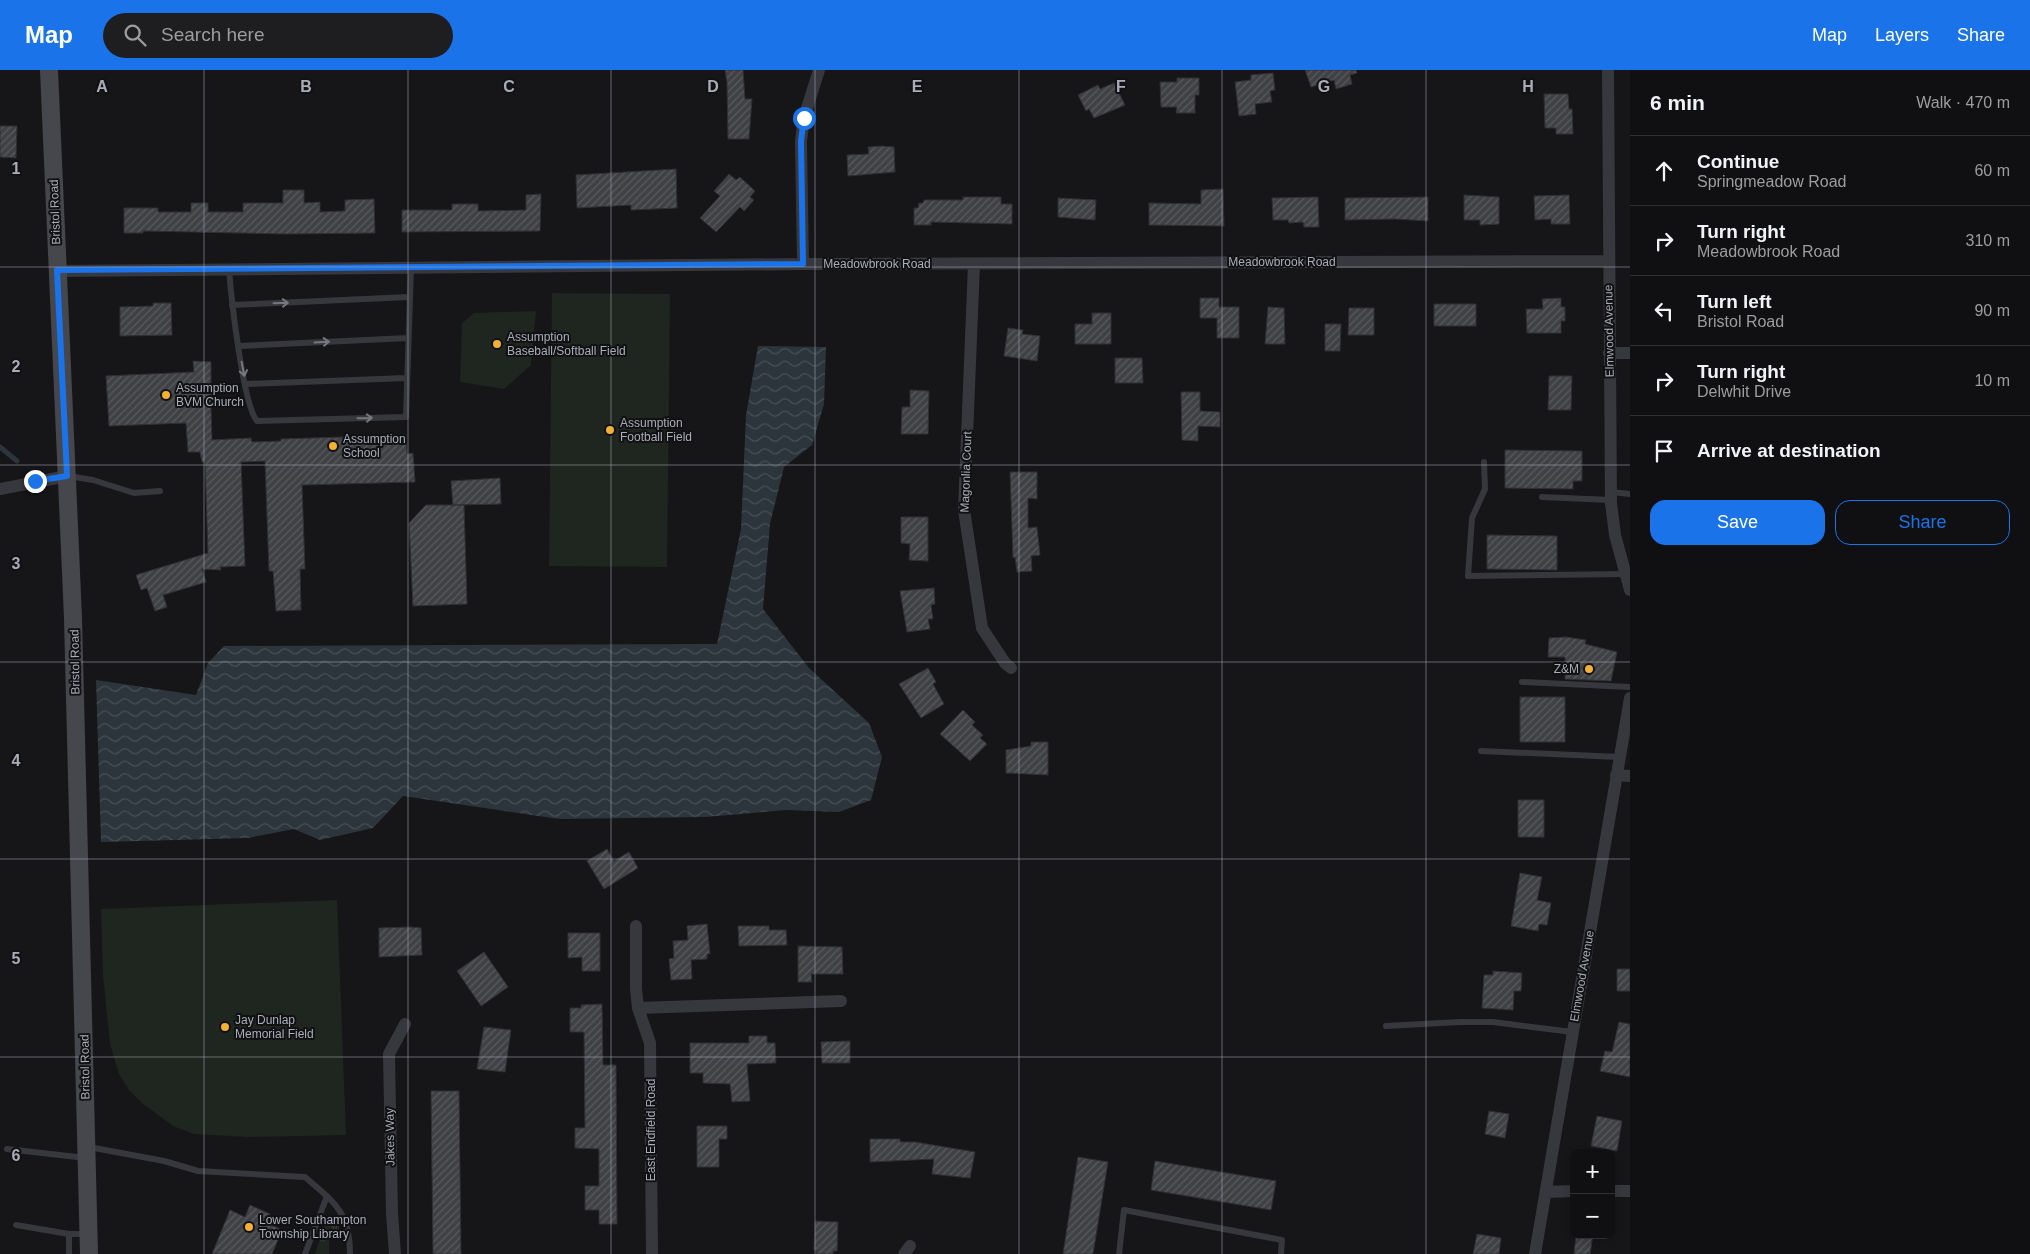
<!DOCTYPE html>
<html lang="en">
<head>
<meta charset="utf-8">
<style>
	:root { --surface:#101012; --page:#1e1e20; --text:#f1f3f6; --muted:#9c9d9f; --line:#303032; --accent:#1a73e8 }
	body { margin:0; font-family:Helvetica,sans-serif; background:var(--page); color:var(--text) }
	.controls { position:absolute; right:15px; bottom:15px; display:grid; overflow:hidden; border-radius:10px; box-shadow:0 2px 8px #0003 }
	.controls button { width:45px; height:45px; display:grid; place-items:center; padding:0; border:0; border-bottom:1px solid var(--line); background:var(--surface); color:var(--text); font:25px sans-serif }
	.stop { position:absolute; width:15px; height:15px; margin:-11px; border:4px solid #1a73e8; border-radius:50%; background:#fff }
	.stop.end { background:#1a73e8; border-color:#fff; box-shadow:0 1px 5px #0008 }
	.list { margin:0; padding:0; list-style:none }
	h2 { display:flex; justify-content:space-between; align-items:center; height:65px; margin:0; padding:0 20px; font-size:21px }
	h2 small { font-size:16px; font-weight:400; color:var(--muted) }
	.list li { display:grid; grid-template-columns:32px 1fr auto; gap:15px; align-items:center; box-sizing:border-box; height:70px; padding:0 20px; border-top:1px solid var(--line) }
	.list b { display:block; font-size:19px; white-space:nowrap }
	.list p { margin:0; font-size:16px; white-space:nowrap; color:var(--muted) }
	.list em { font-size:16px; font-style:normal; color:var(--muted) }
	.actions { display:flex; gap:10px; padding:15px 20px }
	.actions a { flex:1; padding:11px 0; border:1px solid var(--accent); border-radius:15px; text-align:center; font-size:18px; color:var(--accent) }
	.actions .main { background:var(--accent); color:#fff }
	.icon { flex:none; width:28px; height:28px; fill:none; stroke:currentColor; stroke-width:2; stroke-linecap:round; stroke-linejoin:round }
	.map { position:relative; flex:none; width:1630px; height:1184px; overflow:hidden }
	header { display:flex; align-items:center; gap:30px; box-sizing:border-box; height:70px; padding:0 25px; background:var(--accent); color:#fff }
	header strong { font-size:24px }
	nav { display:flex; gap:28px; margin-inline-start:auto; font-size:18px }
	.search { width:350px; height:45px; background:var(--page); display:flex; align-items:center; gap:12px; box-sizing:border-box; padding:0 18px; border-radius:28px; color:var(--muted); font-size:19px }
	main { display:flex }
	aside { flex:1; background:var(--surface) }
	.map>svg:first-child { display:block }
	.grass { fill:url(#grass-tufts) }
	.garden { fill:#1e261f }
	.water { fill:url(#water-waves) }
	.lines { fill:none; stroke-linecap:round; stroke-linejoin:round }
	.stream { stroke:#2c353c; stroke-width:5 }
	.building { fill:url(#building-hatch); stroke:#303034 }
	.lane { stroke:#37383d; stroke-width:6 }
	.street { stroke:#37383d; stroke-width:12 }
	.secondary { stroke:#45474d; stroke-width:18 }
	.oneway { stroke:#757881 }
	.route { stroke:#1a73e8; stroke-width:6 }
	.grid { fill:none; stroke:#a8adb8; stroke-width:1; stroke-opacity:0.55 }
	.poi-dot { fill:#f2b134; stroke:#111113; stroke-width:2 }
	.labels { text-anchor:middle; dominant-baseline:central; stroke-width:4; stroke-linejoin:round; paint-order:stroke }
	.street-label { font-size:12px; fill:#a8adb8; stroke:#111113 }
	.poi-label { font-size:12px; fill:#a8adb8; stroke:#111113; text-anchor:start }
	.grid-label { font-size:16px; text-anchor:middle; font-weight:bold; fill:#a8adb8; stroke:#111113; stroke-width:4; stroke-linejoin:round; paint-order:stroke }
</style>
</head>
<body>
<header>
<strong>Map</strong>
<div class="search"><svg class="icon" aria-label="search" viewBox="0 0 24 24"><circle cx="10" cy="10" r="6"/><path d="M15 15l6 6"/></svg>Search here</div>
<nav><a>Map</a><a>Layers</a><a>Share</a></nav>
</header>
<main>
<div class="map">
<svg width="1630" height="1184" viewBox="0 0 1630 1184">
	<defs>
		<pattern id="grass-tufts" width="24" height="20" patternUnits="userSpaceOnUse" patternTransform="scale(1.25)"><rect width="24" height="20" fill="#1e261f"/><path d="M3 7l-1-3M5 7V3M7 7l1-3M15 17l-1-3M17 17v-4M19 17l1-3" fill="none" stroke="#3c433d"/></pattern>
		<pattern id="water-waves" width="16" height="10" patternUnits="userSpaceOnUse" patternTransform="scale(1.25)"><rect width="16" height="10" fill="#2c353c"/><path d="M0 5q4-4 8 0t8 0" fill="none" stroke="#485056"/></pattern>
		<pattern id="building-hatch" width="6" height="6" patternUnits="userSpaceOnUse" patternTransform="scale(1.25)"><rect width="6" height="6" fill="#404145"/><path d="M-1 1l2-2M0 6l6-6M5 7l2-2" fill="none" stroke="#595a5e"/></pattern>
	</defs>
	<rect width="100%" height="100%" fill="#161618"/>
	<path class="grass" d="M338 1153 340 1167 329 1170V1184H315L325 1154Z"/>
	<path class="garden" d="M552 223 670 224 667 497 549 496Z
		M536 241 531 295 504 319 460 312 462 253 474 243Z
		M337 830 346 1065 248 1067 194 1064 173 1056 142 1033 129 1020 119 1004 110 974 103 905 101 839Z"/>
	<path class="water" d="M758 276 826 277 824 334 812 375 784 397 770 454 763 539 809 598 869 653 882 687 871 730 839 742 786 740 705 747 559 749 403 726 373 758 320 770 294 759 248 768 101 772 96 610 196 625 208 593 224 576 717 574 741 459 746 345Z"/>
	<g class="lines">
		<path class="stream" d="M0 377 17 391"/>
	</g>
	<path class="building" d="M725 0H743L745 29H752L749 69H728L727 13Z
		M1305 0H1356L1357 3 1350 5 1352 14 1336 19 1334 10 1311 17Z
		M1273 3 1275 20 1270 21 1272 32 1255 34 1256 44 1239 46 1235 12 1251 10V5Z
		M1177 8H1199V25H1195V43H1176L1177 37H1161L1160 12H1177Z
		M1114 13 1125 35 1094 48 1089 39 1086 41 1078 25 1098 15 1100 19Z
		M1544 24H1568L1569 39H1572L1573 64H1556V58H1545Z
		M0 56H17L16 88 0 87Z
		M881 76 894 77 895 102 848 106 847 85 869 84 868 77Z
		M676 99 677 138 631 140V135L577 138 576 105Z
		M729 104 736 110 740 107 755 121 750 127 754 130 744 141 740 137 716 162 700 148 720 126 714 121Z
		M1223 119 1224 156 1149 155V133L1201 134V120Z
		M283 120H304V133L320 132V142L345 141V130L374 129 375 163 286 164 143 161V163H124V138H158V142H191V133H208V142H243V133H283Z
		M541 124 540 161 402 162V140H452V134H478V141L526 140V125Z
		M1464 125 1499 127V154L1480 155V150H1464Z
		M1569 125 1570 154H1551V149L1535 150 1534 126Z
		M963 127H1001V134H1012V154L931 152V155H914V138H918L919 133H923L924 130H963Z
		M1318 127 1319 157H1304L1303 152 1289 153 1288 150H1273L1272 128Z
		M1428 127V151L1395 149 1345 150V128Z
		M1058 128 1096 130 1095 150 1058 147Z
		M1200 228H1219V237H1239V268H1217V248H1200Z
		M1561 228V237H1565V251H1561V263H1527L1526 239H1543L1542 229Z
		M153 233H171L172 265 120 266V237L153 236Z
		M1434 234H1476V256H1434Z
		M1268 237 1284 238 1285 274H1265Z
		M1349 238H1374V265H1348Z
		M1092 243H1111V274H1075V254H1092Z
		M1325 254H1341L1340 281H1325Z
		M1008 258 1023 260 1022 264 1040 266 1037 291 1004 286Z
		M1115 288H1142L1143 313H1115Z
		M193 291 211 292V317H214L215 336H211L212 370 251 368 252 372 281 371V369L406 365 407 384 413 383 415 412 302 415 305 499H300L301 540 276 541 273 501H269L265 391 241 392 245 496 220 497 221 500 202 499 206 512 163 525 167 537 155 541 147 518 141 520 136 505 208 483 205 392H202L200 382H188L186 353 109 356 106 306 194 302Z
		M1549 306H1572L1571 340H1548Z
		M910 320 929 321 928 364H901L902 337H910Z
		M1181 322H1200V341L1220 342V357L1198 356V371L1182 370Z
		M1505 380 1582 381V411H1573V419L1505 418Z
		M1010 402H1037V429L1028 428V458L1037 457 1040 485 1031 486 1032 501 1017 502 1015 487 1013 488Z
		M500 408 501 434 453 435 451 411Z
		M426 435H464L467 534 413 536 409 453Z
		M901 447H928V491L909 490 910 474 901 473Z
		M1487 465 1557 466V500L1487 499Z
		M934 518 935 534 931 535 933 549H928L930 559 907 562 900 521Z
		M1566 567 1586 570 1585 574 1617 582 1611 611 1565 609V587H1548L1549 568Z
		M928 598 936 612 933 614 944 634 921 648 899 614Z
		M1520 627H1565V672H1520Z
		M963 640 975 652 972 655 983 665 980 668 987 674 970 691 940 664Z
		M1031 672H1048V705L1006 703V680L1031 676Z
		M1518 730H1544V767H1518Z
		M607 779 614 791 629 782 638 798 604 819 587 791Z
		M1520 803 1542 807 1537 830 1551 833 1547 855 1539 854 1538 861 1511 856Z
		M707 854 710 884H707V889L691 890 692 909 671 910 669 889 674 888 673 871 688 870 687 856Z
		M738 856H769V860H786L787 875 739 876Z
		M410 857 421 858 422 885 379 887V858Z
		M568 863H600V901H582V887L568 888Z
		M798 876 842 877 843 904H811L812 912H798Z
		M484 882 508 917 481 936 457 901Z
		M1617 899H1630V921H1617Z
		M1493 901 1522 903 1521 921H1514L1513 940 1482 938 1484 905H1493Z
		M602 934 603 995H616L617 1154H599V1140H585V1116H599V1079L575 1078V1058H585L584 962H570V938H581V935Z
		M1619 952 1630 954V1007L1600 1001 1605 981 1612 982Z
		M484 957 511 960 505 1002 477 999Z
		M749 966H767V973H775L776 993 747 994 750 1031 732 1032 730 1014 703 1013V1003H690V973H749Z
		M850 971V993H822L821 972Z
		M431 1021H459L461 1184H433Z
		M1489 1041 1509 1044 1505 1068 1485 1064Z
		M1597 1046 1622 1051 1617 1081 1591 1076Z
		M697 1056H727V1069H719V1097H697Z
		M870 1069H900V1072H915L975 1082 970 1108 932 1104 934 1089 870 1092Z
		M1078 1087 1108 1092 1093 1184H1063Z
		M1155 1091 1276 1111 1271 1140 1151 1120Z
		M250 1135 270 1144 267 1153 282 1160 272 1184H212L230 1140 245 1147Z
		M815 1151 838 1152 837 1181H833V1184H816V1180H814Z
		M1477 1164 1501 1168 1499 1184H1473Z
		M1576 1165H1593L1590 1184H1574Z"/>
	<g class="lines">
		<path class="lane" d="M229 199C231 226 243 335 257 351L406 347 411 197
			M232 235 409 227
			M239 276 408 268
			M246 314 406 308
			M1484 392 1485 419 1472 448 1468 506 1627 504
			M68 406 93 410 134 423 160 421
			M1611 422 1630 424
			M1542 427 1611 430
			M1522 612 1630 617
			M1481 681 1619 687
			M1386 956 1460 952H1493L1572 962
			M89 1077 164 1091 198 1101 305 1107C335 1133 350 1142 350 1184
			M7 1079 86 1088
			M16 1155 69 1164V1184
			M69 1164H87
			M305 1184 327 1126
			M1119 1184 1124 1140 1282 1170 1281 1184"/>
		<path class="street" d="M1608 0 1611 433 1615 465 1630 520
			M803 194 801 71 804 48 819 0
			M974 194 964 440 982 558 1005 593 1011 598
			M57 201 803 194 1608 191
			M1609 283H1630
			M0 419 67 406
			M1616 705 1630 706
			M636 856V919L638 938 650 973 652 1184
			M638 938 841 931
			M1611 1121H1630
			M1546 1122 1574 1121
			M395 1184 392 1143 389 984 405 954
			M904 1184 910 1176
			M1535 1184 1630 628"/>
		<path class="secondary" d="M49 0 73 548 89 1184"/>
	</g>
	<defs><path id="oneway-shaft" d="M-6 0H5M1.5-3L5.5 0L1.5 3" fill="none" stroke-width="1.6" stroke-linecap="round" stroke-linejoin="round" transform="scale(1.25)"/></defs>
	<g class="oneway">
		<use href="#oneway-shaft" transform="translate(281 233) rotate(-2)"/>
		<use href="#oneway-shaft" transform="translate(322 272) rotate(-3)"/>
		<use href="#oneway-shaft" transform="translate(243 299) rotate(79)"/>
		<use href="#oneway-shaft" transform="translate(365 348) rotate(-1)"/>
	</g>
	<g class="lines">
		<path class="route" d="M35 411 67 406 57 200 803 194 801 71 804 48"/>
	</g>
	<path class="grid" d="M204 0V1184M408 0V1184M611 0V1184M815 0V1184M1019 0V1184M1222 0V1184M1426 0V1184M0 197H1630M0 395H1630M0 592H1630M0 789H1630M0 987H1630"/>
	<g class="poi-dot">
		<circle cx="497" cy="274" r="5"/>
		<circle cx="166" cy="325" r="5"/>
		<circle cx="610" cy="360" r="5"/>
		<circle cx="333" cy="376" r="5"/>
		<circle cx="1589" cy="599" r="5"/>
		<circle cx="225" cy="957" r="5"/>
		<circle cx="249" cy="1157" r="5"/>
	</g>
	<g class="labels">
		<g class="street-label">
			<text transform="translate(55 142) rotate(-92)">Bristol Road</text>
			<text x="1282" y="192">Meadowbrook Road</text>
			<text x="877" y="194">Meadowbrook Road</text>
			<text transform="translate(1609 261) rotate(-91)">Elmwood Avenue</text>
			<text transform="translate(966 402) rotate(-88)">Magonlia Court</text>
			<text transform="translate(75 592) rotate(-91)">Bristol Road</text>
			<text transform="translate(1582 906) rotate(-80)">Elmwood Avenue</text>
			<text transform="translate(85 997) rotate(-91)">Bristol Road</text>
			<text transform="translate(651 1060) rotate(-90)">East Endfield Road</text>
			<text transform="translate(390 1067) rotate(-91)">Jakes Way</text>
		</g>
		<g class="poi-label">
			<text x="507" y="267">Assumption<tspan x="507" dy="14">Baseball/Softball Field</tspan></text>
			<text x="176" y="318">Assumption<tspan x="176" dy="14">BVM Church</tspan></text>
			<text x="620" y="353">Assumption<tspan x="620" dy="14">Football Field</tspan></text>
			<text x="343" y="369">Assumption<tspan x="343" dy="14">School</tspan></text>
			<text x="1579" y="599" text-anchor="end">Z&amp;M</text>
			<text x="235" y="950">Jay Dunlap<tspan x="235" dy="14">Memorial Field</tspan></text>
			<text x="259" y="1150">Lower Southampton<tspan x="259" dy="14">Township Library</tspan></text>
		</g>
	</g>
	<g class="grid-label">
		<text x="102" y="22">A</text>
		<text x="306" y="22">B</text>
		<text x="509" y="22">C</text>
		<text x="713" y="22">D</text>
		<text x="917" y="22">E</text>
		<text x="1121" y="22">F</text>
		<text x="1324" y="22">G</text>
		<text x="1528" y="22">H</text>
		<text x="16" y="104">1</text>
		<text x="16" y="302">2</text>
		<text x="16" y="499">3</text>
		<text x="16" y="696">4</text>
		<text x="16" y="894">5</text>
		<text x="16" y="1091">6</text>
	</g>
</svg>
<div class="controls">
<button>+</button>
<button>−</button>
</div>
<div class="stop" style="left:804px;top:48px"></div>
<div class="stop end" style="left:35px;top:411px"></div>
</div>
<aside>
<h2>6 min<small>Walk · 470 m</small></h2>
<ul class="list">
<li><svg class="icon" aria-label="ahead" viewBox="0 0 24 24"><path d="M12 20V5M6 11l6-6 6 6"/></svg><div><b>Continue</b><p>Springmeadow Road</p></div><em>60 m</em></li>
<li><svg class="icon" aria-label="right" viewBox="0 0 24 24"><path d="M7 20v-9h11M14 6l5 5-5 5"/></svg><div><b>Turn right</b><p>Meadowbrook Road</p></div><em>310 m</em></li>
<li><svg class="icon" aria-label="left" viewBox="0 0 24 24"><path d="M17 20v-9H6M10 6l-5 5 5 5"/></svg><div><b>Turn left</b><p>Bristol Road</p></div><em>90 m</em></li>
<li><svg class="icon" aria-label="right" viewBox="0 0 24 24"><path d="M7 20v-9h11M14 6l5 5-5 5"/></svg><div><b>Turn right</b><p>Delwhit Drive</p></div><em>10 m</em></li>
<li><svg class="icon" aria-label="arrive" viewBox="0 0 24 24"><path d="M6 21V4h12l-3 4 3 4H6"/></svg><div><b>Arrive at destination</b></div></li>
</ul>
<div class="actions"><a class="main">Save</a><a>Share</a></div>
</aside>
</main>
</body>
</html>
